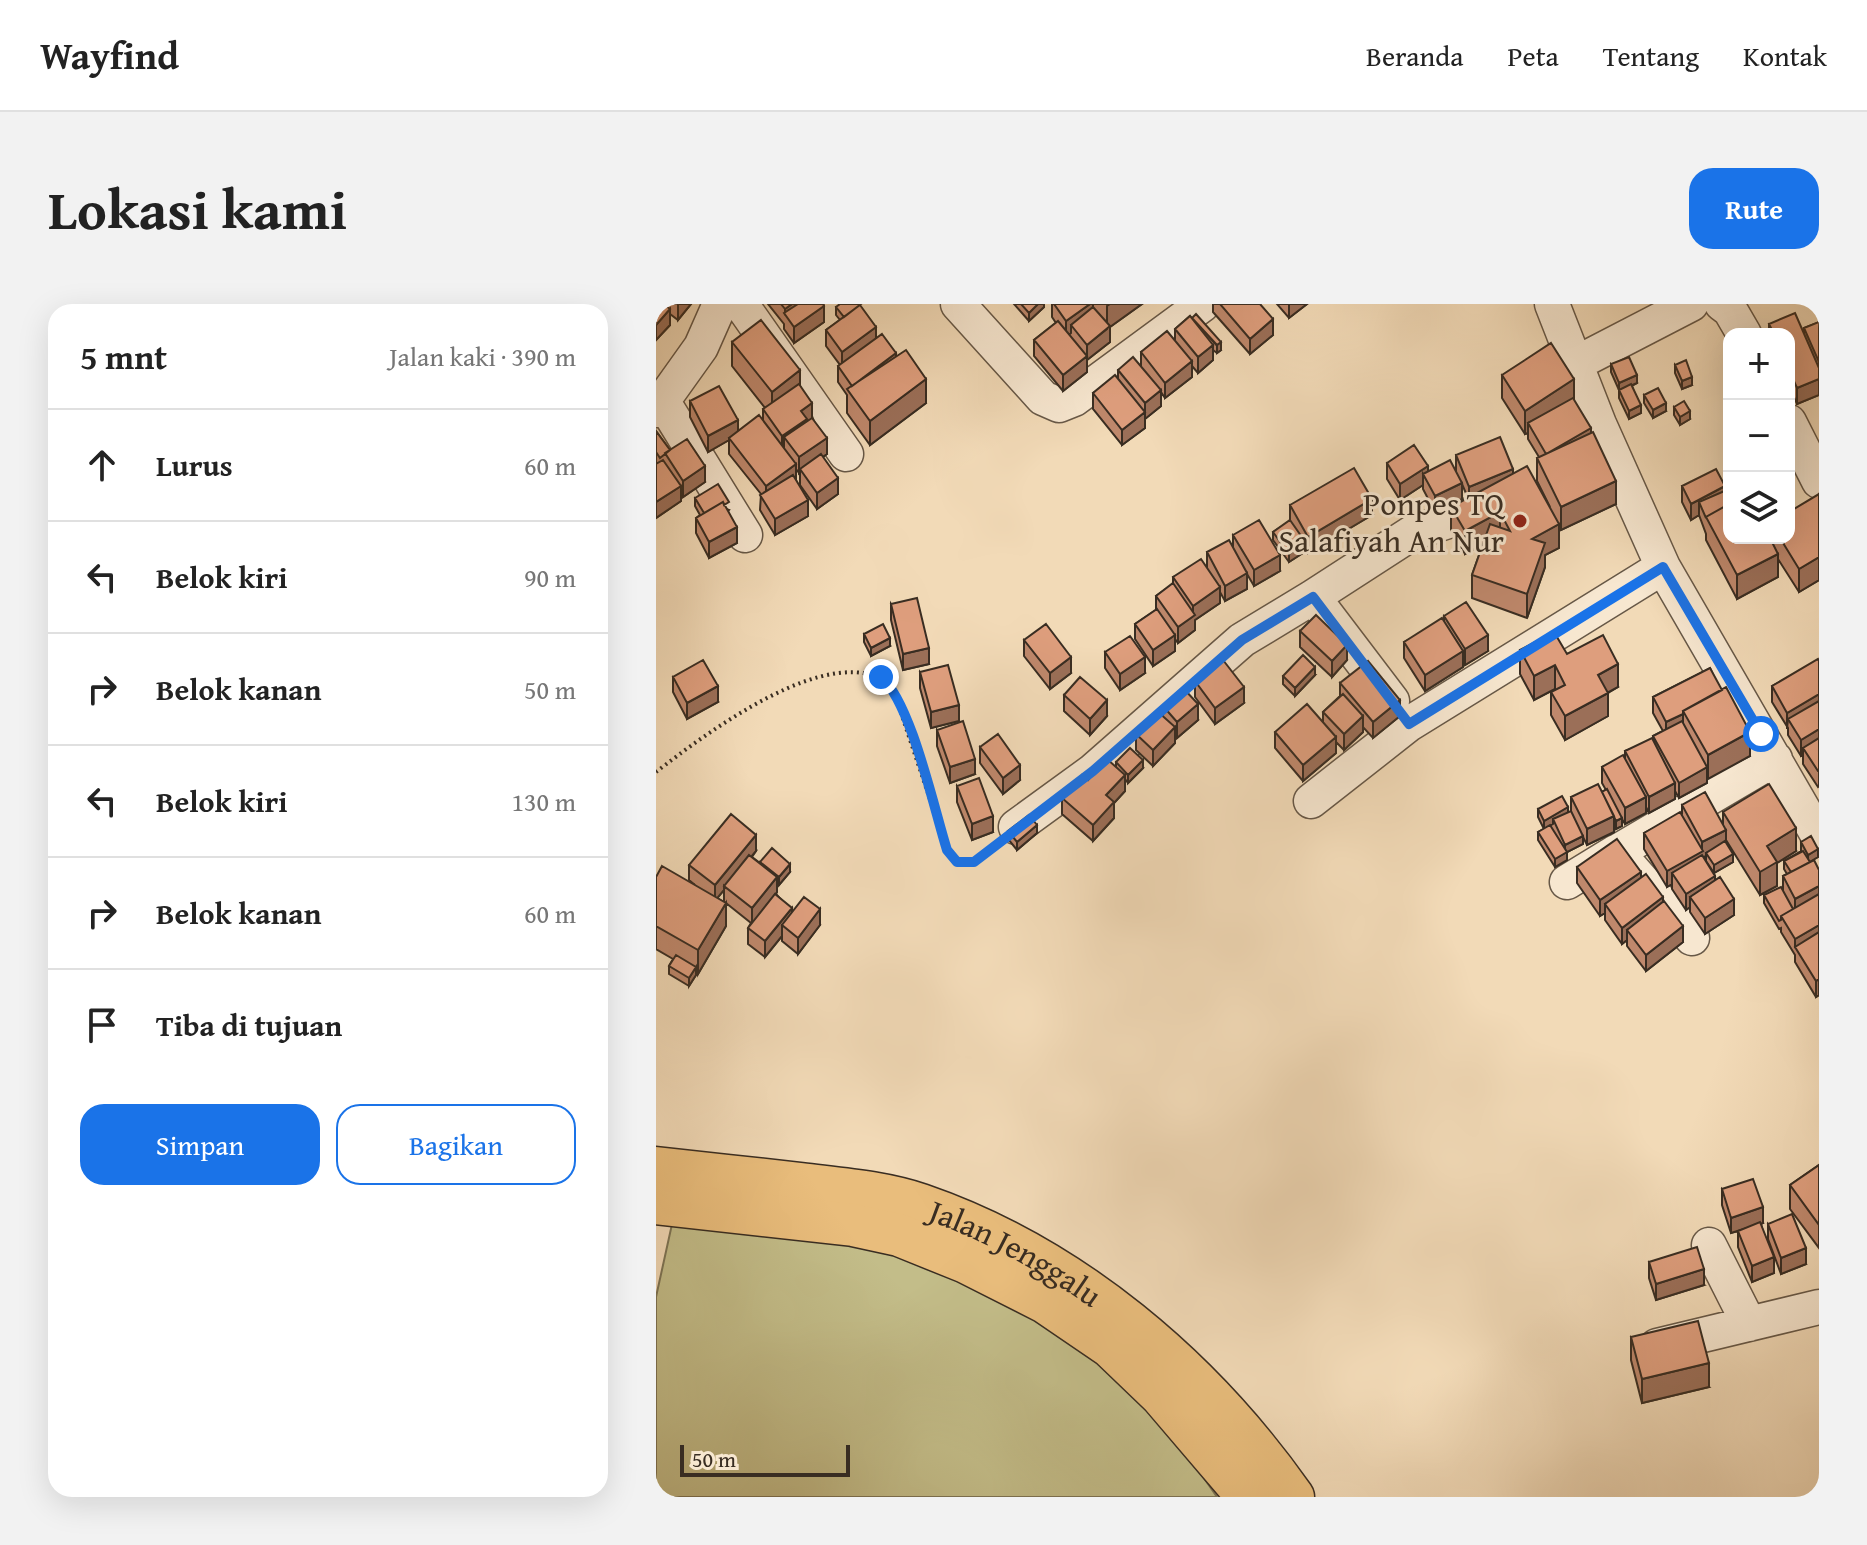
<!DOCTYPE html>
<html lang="id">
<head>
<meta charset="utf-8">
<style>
	:root { --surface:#fff; --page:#f2f2f2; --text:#222; --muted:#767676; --line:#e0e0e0; --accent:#1a73e8 }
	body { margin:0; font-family:"Gentium Book Plus",serif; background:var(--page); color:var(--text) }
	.controls { position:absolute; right:24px; top:24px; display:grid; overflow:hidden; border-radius:16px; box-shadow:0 8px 32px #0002 }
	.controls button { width:72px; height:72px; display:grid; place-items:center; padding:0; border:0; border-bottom:2px solid var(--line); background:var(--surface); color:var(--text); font:40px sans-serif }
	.scale { position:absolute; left:24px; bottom:20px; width:170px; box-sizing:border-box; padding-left:8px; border:4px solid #392d22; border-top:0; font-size:22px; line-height:28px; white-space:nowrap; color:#392d22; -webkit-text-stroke:6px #f7e7d0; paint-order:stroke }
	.stop { position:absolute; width:24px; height:24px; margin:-18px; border:6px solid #1a73e8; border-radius:50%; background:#fff }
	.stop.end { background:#1a73e8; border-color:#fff; box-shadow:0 2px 8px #0008 }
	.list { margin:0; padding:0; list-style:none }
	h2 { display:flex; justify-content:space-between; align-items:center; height:104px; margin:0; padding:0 32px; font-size:34px }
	h2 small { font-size:26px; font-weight:400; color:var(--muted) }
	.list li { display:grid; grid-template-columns:52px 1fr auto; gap:24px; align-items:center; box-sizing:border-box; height:112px; padding:0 32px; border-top:2px solid var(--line) }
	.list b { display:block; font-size:30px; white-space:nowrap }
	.list em { font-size:26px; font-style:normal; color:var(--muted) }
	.actions { display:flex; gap:16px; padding:24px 32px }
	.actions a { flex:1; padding:18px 0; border:2px solid var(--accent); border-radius:24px; text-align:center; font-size:28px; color:var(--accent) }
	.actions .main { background:var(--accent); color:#fff }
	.icon { flex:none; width:44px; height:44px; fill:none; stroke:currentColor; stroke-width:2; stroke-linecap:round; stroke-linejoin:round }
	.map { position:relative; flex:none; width:1163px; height:1193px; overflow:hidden; border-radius:24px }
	header { display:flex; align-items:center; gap:48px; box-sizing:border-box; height:112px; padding:0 40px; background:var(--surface); border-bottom:2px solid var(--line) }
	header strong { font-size:38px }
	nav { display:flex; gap:44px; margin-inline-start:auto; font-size:28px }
	.intro { display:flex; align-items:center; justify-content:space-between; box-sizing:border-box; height:192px; padding:0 48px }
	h1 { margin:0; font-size:56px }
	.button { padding:20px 36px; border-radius:24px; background:var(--accent); color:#fff; font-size:28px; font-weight:700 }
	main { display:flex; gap:48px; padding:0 48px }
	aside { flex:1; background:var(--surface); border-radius:24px; box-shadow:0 8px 32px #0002 }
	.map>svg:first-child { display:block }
	.green { fill:#c3bd89; stroke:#7e7556; stroke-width:2 }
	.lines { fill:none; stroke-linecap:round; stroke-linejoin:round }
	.minor-casing { stroke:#675847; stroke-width:37 }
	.major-casing { stroke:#392d22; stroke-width:45 }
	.path { stroke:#392d22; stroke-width:4; stroke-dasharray:2 4; stroke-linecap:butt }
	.minor { stroke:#f7e7d0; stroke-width:34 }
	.major { stroke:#e9bd7c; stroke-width:42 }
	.wall { fill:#bf886c; stroke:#392d22; stroke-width:2; fill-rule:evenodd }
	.shaded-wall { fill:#9b6f58; stroke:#392d22; stroke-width:2 }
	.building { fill:#de9e7d; stroke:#392d22; stroke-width:2 }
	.route { stroke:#1a73e8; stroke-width:10 }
	.poi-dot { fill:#8f2418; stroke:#f7e7d0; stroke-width:3 }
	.labels { text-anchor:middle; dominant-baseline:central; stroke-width:6; stroke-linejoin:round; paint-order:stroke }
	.poi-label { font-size:32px; fill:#392d22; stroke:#f7e7d0; text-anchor:end }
	.street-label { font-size:32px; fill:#392d22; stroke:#f7e7d0 }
</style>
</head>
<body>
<header>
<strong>Wayfind</strong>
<nav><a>Beranda</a><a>Peta</a><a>Tentang</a><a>Kontak</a></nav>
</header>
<div class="intro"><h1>Lokasi kami</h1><a class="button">Rute</a></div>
<main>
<aside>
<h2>5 mnt<small>Jalan kaki · 390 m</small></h2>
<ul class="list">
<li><svg class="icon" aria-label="ahead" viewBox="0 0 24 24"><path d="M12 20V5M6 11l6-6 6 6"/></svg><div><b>Lurus</b></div><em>60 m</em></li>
<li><svg class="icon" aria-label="left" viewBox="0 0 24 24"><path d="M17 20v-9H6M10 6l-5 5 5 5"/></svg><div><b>Belok kiri</b></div><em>90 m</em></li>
<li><svg class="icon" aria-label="right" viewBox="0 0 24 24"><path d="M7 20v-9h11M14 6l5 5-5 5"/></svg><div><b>Belok kanan</b></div><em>50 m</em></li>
<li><svg class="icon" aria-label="left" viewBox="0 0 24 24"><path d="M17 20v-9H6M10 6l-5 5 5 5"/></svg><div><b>Belok kiri</b></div><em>130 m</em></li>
<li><svg class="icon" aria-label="right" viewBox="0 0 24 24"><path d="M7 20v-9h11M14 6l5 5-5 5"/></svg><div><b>Belok kanan</b></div><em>60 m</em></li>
<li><svg class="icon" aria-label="arrive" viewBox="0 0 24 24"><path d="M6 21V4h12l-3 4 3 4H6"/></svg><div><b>Tiba di tujuan</b></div></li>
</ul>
<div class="actions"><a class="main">Simpan</a><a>Bagikan</a></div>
</aside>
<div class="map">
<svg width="1163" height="1193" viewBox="0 0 1163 1193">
	<rect width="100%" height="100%" fill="#f2dab7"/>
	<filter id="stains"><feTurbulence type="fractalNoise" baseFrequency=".0025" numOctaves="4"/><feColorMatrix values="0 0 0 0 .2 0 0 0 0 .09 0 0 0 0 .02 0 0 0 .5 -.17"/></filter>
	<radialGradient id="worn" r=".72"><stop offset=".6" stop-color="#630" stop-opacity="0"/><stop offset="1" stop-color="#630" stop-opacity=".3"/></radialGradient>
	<path class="green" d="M18 911 197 921 399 1018 508 1116 561 1193H0V993Z"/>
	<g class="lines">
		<defs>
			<path id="minor" d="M85 0 190 150
				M302 0 387 94 403 101 418 95 547 0
				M896 0 943 120 1007 263 1163 533
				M1066 0 1074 6 1088 30
				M919 60 1035 0
				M7 98 89 231
				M0 106 45 43 64 0
				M1133 118 1163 177
				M736 397 657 293 756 229 807 212
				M655 497 753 420 1007 263
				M360 523 437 467 586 336 657 293
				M911 578 960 548
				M1036 634 961 548 1119 455
				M1053 941 1093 1020
				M1001 1042 1163 1003"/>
			<g id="major">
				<path id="s1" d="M0 864C48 869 97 875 145 880 185 885 227 888 265 901 416 953 546 1064 637 1193"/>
				<path d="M0 899 197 921 243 931 310 958 389 998 455 1043 505 1091 592 1193"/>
			</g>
		</defs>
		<use href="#minor" class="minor-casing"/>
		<use href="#major" class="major-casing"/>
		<path class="path" d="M0 468C48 431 178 332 236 382L291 546 301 558H318L340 539"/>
		<use href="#minor" class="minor"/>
		<use href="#major" class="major"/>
	</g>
	<path class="wall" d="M0 0H35L22 16 14 10V21L0 36Z
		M112 0H167L168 18 138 39 128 25V20Z
		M358 0H388V3L373 17Z
		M396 0H486L454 23V38L431 56V68L407 87 378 52V36L400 19 396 13Z
		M557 0H604L617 31 594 50 557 8Z
		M621 0H651L633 14Z
		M180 3H205L220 34 240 52 270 99 214 141 191 109V91L182 78V62L184 61 170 42V26L184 16 180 11Z
		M534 12 565 46 561 49 557 46V56L542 69 536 62V73L509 94 505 88V102L489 115V114V124L466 141 437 105V89L462 74V66L485 63V48L519 35V25Z
		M1163 18V91L1141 100 1133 82V30H1113V20L1148 29V24Z
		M76 38 144 82 171 150 167 153 182 190 161 205 144 181V168L143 169 140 165V176L152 212 119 231 104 206 105 190 73 150V136L52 148 34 113V97L82 128 107 117V105L109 104 76 62Z
		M955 60 981 79 976 82 985 109 973 115 963 94V86L955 68Z
		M1019 61 1036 81 1026 85 1019 69Z
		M846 71 918 97 935 129 960 200 905 226 903 223V244L889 251V263L871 314 816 294V271L827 240 809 250 795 226V203L812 194 806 180V195L779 208 767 185V181L744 196 731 175V159L772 167H800V151L857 169 894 203 881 177V154L883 153 872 135V129L869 130 846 94Z
		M988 91 1010 107 997 114 988 99Z
		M1018 103 1034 115 1024 121 1018 111Z
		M0 127 14 146 49 178 27 193 25 189V197L0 214Z
		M1026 182 1069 187 1115 236V234H1133L1163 190V276L1143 288 1122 255V273L1081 295 1050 236V230L1043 211 1035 216 1026 198Z
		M39 194 73 206 72 207 81 239 53 254 40 229V214L44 211 39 202Z
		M634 201 716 211 652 249 650 245V247L633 258 617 236V228L634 217Z
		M577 231 624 267 598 282 591 270V285L569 297 564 288V299L539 316V326L522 339 519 335V347L497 362 479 335V320L500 306V292L517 280V273L551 263V248L577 244Z
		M235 300 273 360 247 366 235 316Z
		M788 312 832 347 809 361 807 357V363L769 387 748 354V338L788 318Z
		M644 327 691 356 676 373 644 343Z
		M208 330 234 342 215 352 208 338Z
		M368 336 415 369 394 385 368 352Z
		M864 346 911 350 962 383 952 389V412L909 436 895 411V388L899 386V385L878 396 864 370Z
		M449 348 489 369 464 386 449 364Z
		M1163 357V482L1162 483 1147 460V451L1145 452 1132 431V424L1116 398V382Z
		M1054 364 1094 452 1051 474V479L1023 494 1019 487V495L993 509 990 503V509L969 520 966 515V522L960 525 958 520V528L931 541 927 533V540L911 548V556L899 563 882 536V528L888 525 882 513V505L915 509V493L946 488 950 486 946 479V463L969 455V447L997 437V432L1007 427 997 409V393Z
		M264 368 303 417 275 424 264 384Z
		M659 371 639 392 627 380V372Z
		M17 373 62 398 31 415 17 388Z
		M539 377 588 399 559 420 539 393Z
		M684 379 744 412 717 434 707 423V428L688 446 680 438V449L647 477 619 444V428L667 418V408L684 392Z
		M408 391 451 412 434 431 408 407Z
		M507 402 542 416 521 434 519 431V439L497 462 480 446V430L507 412Z
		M281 426 319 470 294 479 281 442Z
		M324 443 364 476 347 490 324 459Z
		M460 458 487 464 472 479 469 475V487L458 499V514L437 537 406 510V494L432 476 460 463Z
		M301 482 337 528 316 536 301 498Z
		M1026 501 1067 521V508L1140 547 1121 559V582L1104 591 1070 536 1077 558 1058 569 1050 557V552L1047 554 1078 611 1049 630 1034 608V603L1030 606 1016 585V580L1011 583 988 545V529L1026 510Z
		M352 527 381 529 361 546 352 535Z
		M1145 538 1162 553 1153 558 1163 566V691L1160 693 1139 658V651L1125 628V624L1123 625 1108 599V591L1127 588V572L1131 570 1128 565V557L1145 547Z
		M100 547 96 553 104 559V558L134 568 123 581 121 579V588L120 590 136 608 164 621 142 650 126 637V632L109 653 92 640V624L95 619 70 599V622L42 670 40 668V671L33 682 13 670V662L17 655 0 645V573L39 581 33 576V561ZM68 586V598L61 594Z
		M921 563 985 574 1007 598 1027 638 990 667 971 642V636L966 640 949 616V609L944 612 921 579Z
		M1163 861V944L1134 905V881Z
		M1066 885 1107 919 1105 920 1118 969 1096 978 1082 943V927L1075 929 1066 901Z
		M1112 920 1150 960 1125 970 1112 935Z
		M993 958 1048 981 1000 996 993 974Z
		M975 1033 1053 1083 986 1099 975 1056Z"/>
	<path class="shaded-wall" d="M22 0H35L22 16Z
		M136 0H153L129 10V5Z
		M382 0H388V3L373 17V9Z
		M434 0H437V14L415 21V29L410 33V17Z
		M454 0H486L454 23V38L431 56V41L451 25V2Z
		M633 0H651L633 14Z
		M168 2V18L138 39V23Z
		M14 5V21L0 36V21Z
		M617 15V31L594 50V35Z
		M220 23V39L186 64V48Z
		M565 38V46L561 49V41Z
		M557 41V56L542 69V53Z
		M240 49V65L196 82Z
		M431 52V68L407 87V71Z
		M536 57V73L509 94V79Z
		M144 66V90L116 112V88Z
		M981 71V79L963 87V79Z
		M1036 73V81L1026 85V77Z
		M270 75V99L214 141V117Z
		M918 75V99L872 119V129L869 130V107Z
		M1163 75V91L1141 100V84Z
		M505 86V102L489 115V99Z
		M156 99V115L128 133V147L126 148V132L145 107Z
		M1010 99V107L997 114V106Z
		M985 101V109L973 115V107Z
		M1034 107V115L1024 121V113Z
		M489 108V124L466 141V126Z
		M82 116V132L73 134V136L52 148V132Z
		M935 124V140L890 150Z
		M171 134V150L146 167 144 165V168L143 169V153Z
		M140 160V176L110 198V182Z
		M49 162V178L27 193V177Z
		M772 162V178L767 170V181L744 196V180Z
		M857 165V181L813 199V183Z
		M182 174V190L161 205V189Z
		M960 177V200L905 226V203Z
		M806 179V195L779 208V192Z
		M25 182V197L0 214V198Z
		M1069 182V197L1043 198V211L1035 216V200Z
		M716 195V211L652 249V233Z
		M152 196V212L119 231V215Z
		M844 208V231L809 250V227Z
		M903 220V244L889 251V263L871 314V290L876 235Z
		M81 223V239L53 254V238Z
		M650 239V247L633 258V250Z
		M1122 250V273L1081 295V271Z
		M624 251V267L598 282V266Z
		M1163 253V276L1143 288V265Z
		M591 269V285L569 297V282Z
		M564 283V299L539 316V326L522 339V323L537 312V302Z
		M519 331V347L497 362V346Z
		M832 331V347L809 361V345Z
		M234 334V342L215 352V344Z
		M691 341V356L676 373V357Z
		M273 344V360L247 366V350Z
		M807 347V363L769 387V371Z
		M415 353V369L394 385V369Z
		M489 353V369L464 386V370Z
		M962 360V383L942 394V371Z
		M899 361V385L878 396V372Z
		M659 363V371L639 392V384Z
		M62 382V398L31 415V399Z
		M588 383V399L559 420V404Z
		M952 389V412L909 436V412Z
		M1163 390V406L1132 415 1131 425V409Z
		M451 396V412L434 431V415Z
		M744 396V412L717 434V418Z
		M542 400V416L521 434V418Z
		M303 401V417L275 424V408Z
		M1027 410V426L1010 434V418Z
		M707 412V428L688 446V430Z
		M519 423V439L497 462V446Z
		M1163 425V441L1147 444V451L1145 452V436Z
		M1094 428V452L1052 475V451Z
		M680 433V449L647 477V461Z
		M319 455V470L294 479V463Z
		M487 456V464L472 479V471Z
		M364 461V476L347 490V474Z
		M1051 463V479L1023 494V479Z
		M469 471V487L458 499V514L437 537V521L450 491Z
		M1019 479V495L993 509V493Z
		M990 493V509L969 520V504Z
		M912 503V511L897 515V520L888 525V517Z
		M337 512V528L316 536V520Z
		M958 512V528L931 541V525Z
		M966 514V522L960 525V517Z
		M381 521V529L361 546V538Z
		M1140 524V547L1121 559V582L1104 591V568L1111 542Z
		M1070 526V541L1050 549V552L1016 569V580L1011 583V567L1046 547V538Z
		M100 531V547L70 584 68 582V586L59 597V581Z
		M927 532V540L911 548V556L899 563V555L909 549V541Z
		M1162 545V553L1152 559V551Z
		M1077 550V558L1058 569V561Z
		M134 560V568L123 581V573Z
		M985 568V584L949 600V609L944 612V596Z
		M1059 572V588L1034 593V603L1030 606V590Z
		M121 573V588L96 620V604Z
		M1163 582V598L1139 611V595Z
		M1007 593V609L971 626V636L966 640V624Z
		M1078 595V611L1049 630V614Z
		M70 599V622L42 670V646Z
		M136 604V620L126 621V632L109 653V637Z
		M164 605V621L142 650V634Z
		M1163 621V637L1139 643V635Z
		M1027 622V638L990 667V651Z
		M40 663V671L33 682V674Z
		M1163 675V691L1160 693V677Z
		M1107 903V919L1075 929V914Z
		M1150 944V960L1125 970V954Z
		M1118 953V969L1096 978V962Z
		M1048 965V981L1000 996V980Z
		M1053 1059V1083L986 1099V1075Z"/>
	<path class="building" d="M0 0H8L14 5 0 21Z
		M125 0H136L129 5Z
		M142 0H167L168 2 138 23 128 9Z
		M184 0H205L188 13 180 3Z
		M365 0H382L373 9Z
		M398 0H434L410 17Z
		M564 0H604L617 15 594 35Z
		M204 1 220 23 186 48 170 26Z
		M437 3 454 22 431 41 415 21Z
		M1139 9 1163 64V75L1141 84 1133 66V30H1118L1113 20Z
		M540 10 565 38 561 41 536 14Z
		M534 12 557 41 542 53 519 25Z
		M105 16 144 66 116 88 76 38Z
		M402 17 431 52 407 71 378 36Z
		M1163 18V58L1148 24Z
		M511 27 536 57 509 79 485 48Z
		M226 30 240 49 196 82 182 62Z
		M895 39 918 75 869 107 846 71Z
		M250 46 270 75 214 117 191 85Z
		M477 53 505 86 489 99 462 66Z
		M973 53 981 71 963 79 955 60Z
		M1030 56 1036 73 1026 77 1019 61Z
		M459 71 489 108 466 126 437 89Z
		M143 80 156 99 145 107 151 115 126 132 107 105Z
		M975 80 985 101 973 107 963 86Z
		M63 82 82 116 52 132 34 97Z
		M1002 84 1010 99 997 106 988 91Z
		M917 94 935 124 890 150 872 119Z
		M1028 97 1034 107 1024 113 1018 103Z
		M103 111 140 160 110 182 73 134Z
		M156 114 171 134 143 153 128 133Z
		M0 127 14 146 4 154 0 148Z
		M937 128 960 177 905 203 881 154Z
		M844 133 857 165 813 183 800 151Z
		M31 135 49 162 27 177 9 149Z
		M758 141 772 162 744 180 731 159Z
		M165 150 182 174 161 189 144 165Z
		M7 156 25 182 0 198V160Z
		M794 156 806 179 779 192 767 170Z
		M871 162 903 220 876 235 889 239 871 290 816 271 834 220 854 227 844 208 809 227 795 203Z
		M698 164 716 195 652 233 634 201Z
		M1060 165 1069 182 1035 200 1026 182Z
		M137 171 152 196 119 215 104 191Z
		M62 180 73 198 68 201 67 198 48 209 39 194Z
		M1073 185V200L1050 213V214L1043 198Z
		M1163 190V253L1143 265 1124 234H1133V208Z
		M67 198 81 223 53 238 40 214Z
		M1073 200V234H1114L1122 250 1081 271 1050 213Z
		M603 216 624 251 598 266 577 231Z
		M634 216 650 239 633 250 617 228Z
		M573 236 591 269 569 282 551 248Z
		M545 255 564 283 537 302 517 273Z
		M517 279 539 311 522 323 500 292Z
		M261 294 273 344 247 350 235 300Z
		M810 298 832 331 809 345 788 312Z
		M501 305 519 331 497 346 479 320Z
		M660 311 691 341 676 357 644 327Z
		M786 314 807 347 769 371 748 338Z
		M227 320 234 334 215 344 208 330Z
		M390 320 415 353 394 369 368 336Z
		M898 328 911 350 947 331 962 360 942 371 952 389 909 412 895 388 909 381 899 361 878 372 864 346Z
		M474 332 489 353 464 370 449 348Z
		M647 351 659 363 639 384 627 372Z
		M1162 355 1163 357V390L1131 409 1116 382Z
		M47 356 62 382 31 399 17 373Z
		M567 356 588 383 559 404 539 377Z
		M712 357 744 396 717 418 684 379Z
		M292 361 303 401 275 408 264 368Z
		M1054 364 1066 386 1027 407V410L1010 418 997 393Z
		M424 373 451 396 434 415 408 391Z
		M1070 383 1094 428 1052 451 1027 407Z
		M527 384 542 400 521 418 507 402Z
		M687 390 707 412 688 430 667 408Z
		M1163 397V425L1145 436 1132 415Z
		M651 400 680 433 647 461 619 428Z
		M501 407 519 423 497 446 480 430Z
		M307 417 319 455 294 463 281 426Z
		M1026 417 1051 463 1023 479 997 432Z
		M342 430 364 461 347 474 324 443Z
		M996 434 1019 479 993 493 969 447Z
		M1163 434V467H1162L1147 444Z
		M474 444 487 456 472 471 460 458Z
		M967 451 990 493 969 504 946 463Z
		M451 455 469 471 450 491 458 498 437 521 406 494 426 471 432 476Z
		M323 474 337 512 316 520 301 482Z
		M942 480 958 512 931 525 915 493Z
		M1113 480 1140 524 1111 542 1121 558 1104 568 1067 508Z
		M951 485 966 514 960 517 946 488Z
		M1049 488 1070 526 1046 538 1026 501Z
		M906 492 912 503 888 517 882 505Z
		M915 507 927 532 909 541 897 515Z
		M1024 508 1047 547 1011 567 988 529Z
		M75 510 100 531 59 581 33 561Z
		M373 511 381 521 361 538 352 527Z
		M894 521 911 548 899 555 882 528Z
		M1155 532 1162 545 1152 551 1145 538Z
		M961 535 985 568 944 596 921 563Z
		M1069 537 1077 550 1058 561 1050 549Z
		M116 544 134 560 123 573 104 558Z
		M1147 547 1154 558 1135 568 1128 557Z
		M93 551 121 573 96 604 68 582Z
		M1046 551 1059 572 1030 590 1016 569Z
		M1158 556 1163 566V582L1139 595 1127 572Z
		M6 562 70 599 42 646 0 622V573Z
		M990 570 1007 593 966 624 949 600Z
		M1064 573 1078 595 1049 614 1034 593Z
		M1125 583 1137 605 1125 612V616L1123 617 1108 591Z
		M119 590 136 604 109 637 92 624Z
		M1163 590V621L1139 635 1125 612Z
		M148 593 164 605 142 634 126 621Z
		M1008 597 1027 622 990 651 971 626Z
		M1163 628V675L1160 677 1139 643Z
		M20 651 40 663 33 674 13 662Z
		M1163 861V921L1134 881Z
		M1097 875 1107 903 1075 914 1066 885Z
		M1136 910 1150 944 1125 954 1112 920Z
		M1104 918 1118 953 1096 962 1082 927Z
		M1041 943 1048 965 1000 980 993 958Z
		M1042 1017 1053 1059 986 1075 975 1033Z"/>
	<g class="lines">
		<path class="route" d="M225 373C255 398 278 505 291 546L301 558H318L437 467 586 336 657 293 753 420 1007 263 1105 430"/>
	</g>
	<circle class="poi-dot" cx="864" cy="217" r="8"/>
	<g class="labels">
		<g class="poi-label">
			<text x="848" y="199">Ponpes TQ<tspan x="848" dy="37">Salafiyah An Nur</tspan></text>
		</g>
		<g class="street-label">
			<text stroke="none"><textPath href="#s1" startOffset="374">Jalan Jenggalu</textPath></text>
		</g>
	</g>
	<rect width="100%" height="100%" filter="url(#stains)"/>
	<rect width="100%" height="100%" fill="url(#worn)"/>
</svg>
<div class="controls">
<button>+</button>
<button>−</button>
<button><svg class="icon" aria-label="layers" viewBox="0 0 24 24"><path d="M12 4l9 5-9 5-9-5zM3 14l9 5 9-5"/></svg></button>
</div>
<div class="scale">50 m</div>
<div class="stop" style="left:1105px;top:430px"></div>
<div class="stop end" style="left:225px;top:373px"></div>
</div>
</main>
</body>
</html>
